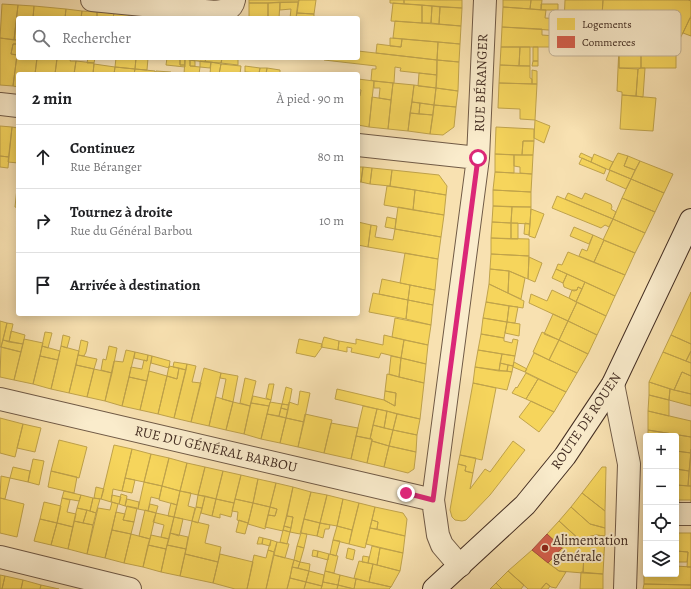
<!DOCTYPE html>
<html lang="fr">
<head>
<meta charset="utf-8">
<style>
	:root { --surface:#fff; --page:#f2f2f2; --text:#202124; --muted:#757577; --line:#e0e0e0 }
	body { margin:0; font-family:Alegreya,serif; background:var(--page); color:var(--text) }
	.controls { position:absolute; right:12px; bottom:12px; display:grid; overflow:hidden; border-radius:4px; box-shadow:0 2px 10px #0003 }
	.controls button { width:36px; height:36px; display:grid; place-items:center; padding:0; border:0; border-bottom:1px solid var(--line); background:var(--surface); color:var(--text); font:20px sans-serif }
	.stop { position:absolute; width:12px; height:12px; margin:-9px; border:3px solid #db2777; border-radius:50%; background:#fff }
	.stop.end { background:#db2777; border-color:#fff; box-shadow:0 1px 4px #0008 }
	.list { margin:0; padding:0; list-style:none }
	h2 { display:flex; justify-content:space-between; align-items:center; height:52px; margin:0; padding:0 16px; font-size:17px }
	h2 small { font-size:13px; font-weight:400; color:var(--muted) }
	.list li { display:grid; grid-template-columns:26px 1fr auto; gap:12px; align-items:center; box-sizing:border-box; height:64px; padding:0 16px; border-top:1px solid var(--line) }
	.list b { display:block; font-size:15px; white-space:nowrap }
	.list p { margin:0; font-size:13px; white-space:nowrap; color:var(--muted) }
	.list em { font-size:13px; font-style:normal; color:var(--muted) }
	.icon { flex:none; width:22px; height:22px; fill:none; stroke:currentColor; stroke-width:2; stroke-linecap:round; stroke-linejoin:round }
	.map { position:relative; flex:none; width:691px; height:589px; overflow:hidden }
	.search { position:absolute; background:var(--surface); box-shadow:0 2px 10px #0003; left:16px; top:16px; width:344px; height:44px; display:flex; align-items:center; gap:10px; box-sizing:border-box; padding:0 14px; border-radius:4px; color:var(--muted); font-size:15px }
	.panel { position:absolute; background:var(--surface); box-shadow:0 2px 10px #0003; left:16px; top:72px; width:344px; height:244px; border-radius:4px }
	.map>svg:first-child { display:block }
	.homes { fill:#f6d55c; stroke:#c0a34b }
	.shops { fill:#d6604d; stroke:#aa5140 }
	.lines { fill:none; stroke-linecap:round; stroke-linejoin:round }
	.street-casing { stroke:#705a46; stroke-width:24 }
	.secondary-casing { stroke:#432d22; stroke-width:24 }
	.street { stroke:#faeccc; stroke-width:22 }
	.secondary { stroke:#faeccc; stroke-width:22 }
	.route { stroke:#db2777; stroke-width:5 }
	.poi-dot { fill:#8f2418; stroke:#faeccc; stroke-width:1.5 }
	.labels { text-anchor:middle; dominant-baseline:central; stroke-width:4; stroke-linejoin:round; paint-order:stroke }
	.street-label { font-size:14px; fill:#432d22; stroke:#faeccc }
	.poi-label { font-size:14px; fill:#432d22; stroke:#faeccc; text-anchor:start }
	.key { fill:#faeccc; stroke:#c3b399; stroke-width:1 }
	.key-label { font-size:11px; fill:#432d22 }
</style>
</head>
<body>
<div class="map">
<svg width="691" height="589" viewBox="0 0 691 589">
	<rect width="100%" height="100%" fill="#f8e1b1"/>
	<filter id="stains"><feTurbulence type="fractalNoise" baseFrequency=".005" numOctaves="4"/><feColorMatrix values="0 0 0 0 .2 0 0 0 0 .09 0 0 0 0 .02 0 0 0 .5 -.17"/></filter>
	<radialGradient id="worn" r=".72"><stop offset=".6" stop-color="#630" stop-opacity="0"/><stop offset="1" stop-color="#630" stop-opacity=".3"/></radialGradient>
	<path class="homes" d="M249 0H299L298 2 268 3H249Z
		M299 0H316L314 14 297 13Z
		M390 0H404V4L390 3Z
		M404 0H462V8L404 4Z
		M503 0H531L530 9 503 7Z
		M531 0H542L541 10 530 9Z
		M565 0H603L600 47H563Z
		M603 0H688L691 1V16L676 47H600Z
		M280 2 279 18H268V3Z
		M280 2H298L296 18H290L291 9 280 10Z
		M249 3H268V18H249Z
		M393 3 422 5V23L391 21Z
		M2 4 18 5 14 40 0 38Z
		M541 4H558V10H541Z
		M18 5 34 6 33 18H18V40H14Z
		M422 5 432 6 431 23H422Z
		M34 6 66 9 65 18H33Z
		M432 6 440 7 439 24 431 23Z
		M440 7 462 8 461 26 439 24Z
		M503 7 546 10 545 18 564 19V31L502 27Z
		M66 9 82 11 81 18H65Z
		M82 11 97 12V18H81Z
		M97 12 114 13 113 18H97Z
		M114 13 129 15V18H113Z
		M297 13 314 14V18H296Z
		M129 15 144 16V18H129Z
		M690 18H691V36L683 33Z
		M395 21 461 26 460 44 393 38Z
		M502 27 542 29V35L555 36V41H563V47H501Z
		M0 38 18 40V44H13L11 54 17 55 13 86 0 85Z
		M390 38 402 39 401 47 390 46Z
		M402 39 438 42 437 60 376 53 377 44 401 47Z
		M438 42 460 44 459 62 437 60Z
		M13 44H18L17 55 11 54Z
		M501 47H520L519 66 500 65Z
		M520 47H530V66H519Z
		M533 47H538V61H533Z
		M619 47H641V68H619Z
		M619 47V68L638 69 636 96 622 95V92L617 91Z
		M641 47H676V68H641Z
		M358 51 437 60V75L400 71 401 68 395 67 394 83 374 81 371 80 372 69H376V66L324 60V58H358Z
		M17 55 18 58H37L35 74H18V87L13 86Z
		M37 58 57 59 55 74H35Z
		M57 58H71L70 61H76L74 74H55Z
		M88 58H95L94 63H87Z
		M116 58H136L135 69 115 67Z
		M136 58H148L147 70 135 69Z
		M167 58 180 59V65H185V67L166 65Z
		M189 58H206L205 62 190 60Z
		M206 58H222L221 63 205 62Z
		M227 58H238V65L221 63 222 59H227Z
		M180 59H185V65H180Z
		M185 59 190 60V66L200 67 199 74H184Z
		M190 60 195 61V66H190Z
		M437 60 459 62 458 91 436 88Z
		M76 61 94 63 93 74H74Z
		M200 61 211 62 210 68 200 67Z
		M533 61H538V66H532Z
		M211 62 221 64 219 74H210Z
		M94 64 115 67 114 74H93Z
		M221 64 241 66 240 74H219Z
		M500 65 530 66V78L532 79V84L499 83Z
		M245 66 260 68 259 73 245 72Z
		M115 67 135 69 134 74H114Z
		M260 68H267L266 74H259Z
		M267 68 280 70V74H266Z
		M641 68H645L643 97 636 96 638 69Z
		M135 69 155 71V74H134Z
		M532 70 537 71V84H532Z
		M156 71 171 72V74H155Z
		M419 73 437 75 436 88 418 86Z
		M358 79 374 81 369 127 358 125V96H360L361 90 358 89Z
		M374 81 393 83 391 100 379 98 380 88H374Z
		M393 83 414 85 408 131 388 129Z
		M499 83 537 84 535 120 520 119V109L498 108Z
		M414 85 436 88 434 105 412 102Z
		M436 88 458 91 456 107 434 105Z
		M622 95 656 98 653 131 620 129Z
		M372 97 391 100 388 129 369 127Z
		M412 102 420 103 419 114 410 113Z
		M420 103 434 105 433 115 419 114Z
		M434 105 456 107 454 127 443 135 430 134Z
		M410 113 433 115 430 134 408 131Z
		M535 120 550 126 544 143 534 138Z
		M0 126 12 127 9 157 0 156Z
		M12 127 18 128V163L8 162Z
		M496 127 534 129V141H523L522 155 495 154Z
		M523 141H534L533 155H522Z
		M581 153 592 158 591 162 579 157Z
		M618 153 628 156 624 166 635 170 631 179 609 170Z
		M495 154 514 155V173L495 172Z
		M594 154 613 162 609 170 591 162Z
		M514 155H533L532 174 520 173V167L514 166Z
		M0 156 9 157 8 168 0 167Z
		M628 156 640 161 635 170 624 166Z
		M582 158 606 169 604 174 579 164Z
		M640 161 673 174 664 193 631 179Z
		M358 167H363L361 182H358Z
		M363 167 372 168 370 184 361 182Z
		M372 168 392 170 390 186 370 184Z
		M392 170 439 175 447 186 446 195 390 186Z
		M610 170 631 179 626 189 606 180Z
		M495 172 532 174 531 192 493 190Z
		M631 179 664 193 655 212 622 198Z
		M387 186 415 190 413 210 384 205Z
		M17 188H18V208L15 207Z
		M415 190 446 195 444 215 413 210Z
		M493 190 531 192V207L493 206Z
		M568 193 582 199 585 193 611 204 612 207 611 209 616 212 613 219 565 199Z
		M557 196 613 219 609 227 605 225 601 228 552 208Z
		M622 198 655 212 645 233 613 219Z
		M493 206 512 207 511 223 492 222Z
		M398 207 444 215 441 237 395 229Z
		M512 207H531L530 224 511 223Z
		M531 209 544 214 535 238 529 236Z
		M387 217 396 219 395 229 385 227Z
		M613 219 645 233 635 253 603 240Z
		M358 222 371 225 368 247 358 245Z
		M492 222 511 223V239L491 238Z
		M511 223H518V239H511Z
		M525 223 530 224 529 235 524 234Z
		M371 225 377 226 375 237 393 240 395 229 441 237 438 259 368 247Z
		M574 227 593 235 589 244 570 236Z
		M593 235 604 240 594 262 579 256 582 249 587 251Z
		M491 238 529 239V256L491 254Z
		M604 240 635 253 625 275 594 262Z
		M568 252 625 275 615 296 556 269 558 264 562 265Z
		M405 253 438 259 435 290 400 283Z
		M491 254 529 256 528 279 509 271 490 269Z
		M529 257 542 263 535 282 528 279Z
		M490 269 509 271 508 293 489 284Z
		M556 269 567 274 563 283 552 278Z
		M509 271 525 278 521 299 508 293Z
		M567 274 585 282 582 289 578 287 577 290 574 291 564 287 563 283Z
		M382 279 410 285 408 300 379 294Z
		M585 282 615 296 606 316 576 302Z
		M489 284 524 301 523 308 486 302Z
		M410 285 435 290 433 305 408 300Z
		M578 287 582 289 576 302 569 298 572 290H577Z
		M552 290 577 302 568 321 529 303 531 294 547 301Z
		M691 292V344L671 335Z
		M373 293 408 300 406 319 369 312Z
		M408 300 433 305 431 325 406 319Z
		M486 302 509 306 507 322 483 318Z
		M577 302 606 316 597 335 568 321Z
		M509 306 518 307 515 323 507 322Z
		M553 314 568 321 559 340 544 334Z
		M395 318 431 325 428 345 392 337Z
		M483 318 507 322 504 338 481 334Z
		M0 321 7 323 1 347H0Z
		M568 321 597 335 588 354 559 340Z
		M507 322 520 324 519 336 505 333Z
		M7 323 13 324 9 342 3 340Z
		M11 331 25 335 23 344 9 342Z
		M45 332 52 333 48 348 42 346Z
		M542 332 559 340 549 360 533 352Z
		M481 334 504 338V341L512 343 513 339 518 340 515 356 478 350Z
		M63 335 70 337 67 348 61 346Z
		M384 335 404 340 401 358 381 353 379 358 351 352 352 348 347 347V352L338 350 339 341 356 344V339L383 345Z
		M671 335 691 344V351L686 361 663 352Z
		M324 337 339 341 338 350 321 347Z
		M24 339 43 343 33 384 14 380Z
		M299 339 322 344V347L315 357 296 353Z
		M3 340 23 344 21 352 1 347Z
		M81 340 88 342 86 352 84 356 78 355Z
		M404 340 428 345 426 364 401 358Z
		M559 340 588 354 577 373 549 360Z
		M42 346 60 351 58 360 40 356Z
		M61 346 79 351 69 393 51 389Z
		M109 346 117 348 112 373 101 370 103 359 106 360Z
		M1 347 21 352 14 380 0 377Z
		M126 350 135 352 122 406 105 401 114 361 123 362Z
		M478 350 502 354 499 371 475 367Z
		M691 351V363L686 361Z
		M135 352 148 355 147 361 134 358Z
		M663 352 691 363V376L682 372 674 390 649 382Z
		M534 353 577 373 566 392 525 372Z
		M502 354 515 356 513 366 500 363Z
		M78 355 97 359 94 369 76 365Z
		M148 355 152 356 147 381 129 377 131 367 142 369 144 360 147 361Z
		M40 356 58 360 51 389 33 384Z
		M152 356 170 361 169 368 151 363Z
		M391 356 401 358 399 377 389 374Z
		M401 358 426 364 424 383 399 377Z
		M174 362 187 364 186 370 173 367Z
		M514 362 527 369 525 372 513 367Z
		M500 363 508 365 507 371H499Z
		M187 364 196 366 192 382 201 383 191 422 174 418Z
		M76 365 94 369 87 397 69 393Z
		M508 365 513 366 512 372 507 371Z
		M169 366 179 368 177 379 167 376Z
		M475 367 512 372 507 390 473 383Z
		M179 368 186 370 174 418 158 414 167 376 177 379Z
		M204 368 221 373 209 426 191 422Z
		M94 369 112 373 105 401 87 397Z
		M149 371 167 376 158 414 140 410Z
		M682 372 691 376V394L674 390Z
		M221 373 238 376 233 402 222 399 226 379 220 378Z
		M526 373 538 379 526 399 512 393 516 387 517 388Z
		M387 374 424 383 420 419 335 399 337 389 384 400 395 406 396 393 385 391Z
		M129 377 147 381 140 410 122 406Z
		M245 378 256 381 250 406 240 403Z
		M538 379 566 392 554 412 526 399Z
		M649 382 670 389 669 400 649 395Z
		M473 383 496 388 482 460 460 455Z
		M269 384H274L271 400 266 398Z
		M286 387 292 389 289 405 282 404Z
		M670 389 691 394V406L669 400Z
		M300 391 310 393 304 422 286 418 289 402 298 405Z
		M385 391 396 393 395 406 384 400Z
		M649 395 669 400V416L648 411Z
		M253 396 271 400 269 406 251 403Z
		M216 397 233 402 226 430 209 426Z
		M531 401 554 412 539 432 519 417Z
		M233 402 250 406 244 434 226 430Z
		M270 402 282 404 279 416 267 414Z
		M251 403 269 406 261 439 244 434Z
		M282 404 289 405 288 410 281 408Z
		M363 406 377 409 370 439 356 436Z
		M281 408 288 410 286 418 279 416Z
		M377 409 387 411 384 428 373 425Z
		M387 411 397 414 393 430 384 428Z
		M648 411 691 421V437L648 430Z
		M267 414 286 418 280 443 261 439Z
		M305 414 332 420 324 453 298 447Z
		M397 414 420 419 417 435 393 430Z
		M0 418 23 424 15 457 0 453Z
		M286 418 304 422 298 447 280 443Z
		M331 423 358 428 351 459 324 453Z
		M23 424 41 428 35 452 17 448Z
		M373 425 393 430 389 446 372 441V439H370Z
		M393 430 417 435 416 452 389 446Z
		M648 430 691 437V453L676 451V436H648Z
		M356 436 372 439 367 463 351 459Z
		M59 440 87 447 79 478 51 471Z
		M372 441 389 446 384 467 367 463Z
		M513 441 525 450 490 495 466 520 462 521 455 520 452 517 450 510 458 464 466 466 465 471 473 473 470 489 485 469 490 472Z
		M114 445 132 449 122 491 113 489 111 502 101 499Z
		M389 446 416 452 414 469 408 473 384 467Z
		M132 449 151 454 144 482 125 478Z
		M691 449V486H688Z
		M676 451 691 453 689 471 676 469Z
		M151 454 169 458 162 486 144 482Z
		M460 455 476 458 473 473 465 471 466 466 458 464Z
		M169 458 187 463 180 491 162 486Z
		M33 459 44 461 39 485 28 482Z
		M187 463 205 467 198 495 180 491Z
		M13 467 30 471 28 482 10 478Z
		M205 467 223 471 216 499 198 495Z
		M602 467H606L605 511 582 493Z
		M676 469 689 471 688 486 676 485Z
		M51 471 77 477 74 493 48 487Z
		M223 471 241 475 234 503 216 499Z
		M241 475 258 479 253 503 235 499Z
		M1 476 10 478 5 499 0 498Z
		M125 478 135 480 132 493 122 491Z
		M258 479 276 483 270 507 253 503Z
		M144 482 162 486 159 499 151 497 148 511 138 509Z
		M276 483 293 487 283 531 265 527 268 515 275 516 277 509 270 507Z
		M676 485 691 486V504V500H679V503H676Z
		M162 486 180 491 177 505 159 500Z
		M96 487 104 489 101 499 94 498Z
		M293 487 311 492 300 534 290 532 293 517 287 516Z
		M64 491 81 495 79 501 62 498Z
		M180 491 191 493 188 506 195 508 192 521 174 517Z
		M311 492 327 495 320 523 304 519Z
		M582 493 605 511V528L590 524 571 507Z
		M121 494 127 496 125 506 119 504Z
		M81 495 93 498 90 511 77 508Z
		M112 495 121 497 119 504 111 502Z
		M198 495 205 496 202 508 196 507Z
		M327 495 343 499 337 526 320 523Z
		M205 496 216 499 212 516 201 513Z
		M0 498 24 504 17 537 0 533Z
		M62 498 70 500 67 512 76 514 73 527 57 523Z
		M93 498 100 499 96 513 90 511Z
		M127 499 139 502 138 509 125 506Z
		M216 499 234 503 231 517 220 514V518L212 516Z
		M235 499 253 503 248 523 237 520 238 512 232 511Z
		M343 499 359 503 352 530 337 526Z
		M44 502 61 506 57 523 40 519Z
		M112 502 118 504 105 558 87 554 98 508 110 510Z
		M171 503 177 505 174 517 168 516Z
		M253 503 270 507 265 529 248 524Z
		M359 503 375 507 365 548 349 544Z
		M150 504 158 506 156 513 148 511Z
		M127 506 137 508 134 522 123 520Z
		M196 507 202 508 198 523 192 521Z
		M270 507 277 509 275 516 268 515Z
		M375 507 403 513 407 519 405 536 377 529 378 522 372 520Z
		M571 507 590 524 605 528V536L596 535 579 539 559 521Z
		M77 508 87 510 83 523 74 521Z
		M87 510 96 513 93 525 83 523Z
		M145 510 156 513 150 539 139 536Z
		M116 512 125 514 123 520 134 522 131 534 112 530Z
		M156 513 174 517 169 539 161 537 164 525 153 522Z
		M287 516 293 517 291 528 284 526Z
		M174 517 183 519 179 536 170 533Z
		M40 519 57 523 51 545 34 541Z
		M304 519 320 523 317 536 301 533Z
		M239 520 248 523 245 534 236 532Z
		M372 520 378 522 377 529 370 528Z
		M74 521 93 525 87 554 68 549Z
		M192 521 209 525 205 543 221 547 218 562 185 554Z
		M559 521 583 543 574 554H569L547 534Z
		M57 523 73 527 68 549 51 545Z
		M320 523 330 525 329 529H325L323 538 317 536Z
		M284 526 291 528 290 532 283 530Z
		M337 526 352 530 349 544 333 540Z
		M370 528 405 536 403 553 366 544Z
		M112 530 131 534 124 563 105 558Z
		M283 530 290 532 287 544 280 542Z
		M170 533 188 537 186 549 167 545Z
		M301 533 307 534 304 548 297 546Z
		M676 533H691V567H687L688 552 676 551Z
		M131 534 150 539 143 567 124 563Z
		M151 535 169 539 166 549 148 545Z
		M596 535 605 536 604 555 574 554 583 543 579 539Z
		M259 537 263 538 262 544H257Z
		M263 538 271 540 270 546 262 544Z
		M271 540 277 542 274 552 268 550Z
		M333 540 340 541 336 556 330 554Z
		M277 542 289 544 285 558 274 555Z
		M148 545 166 549 161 572 143 567Z
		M167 545 186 549 180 576 161 572Z
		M297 546 304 548 300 562 294 560Z
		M372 546 380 548 377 565 368 563Z
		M348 548 355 550 353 560 346 558Z
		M380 548 403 553 400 571 377 565Z
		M562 548 569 554H584L583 573 559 571 548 563Z
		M268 550 274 552 266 589H247L254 555 266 558Z
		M313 550 318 551 317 557 312 556Z
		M532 550 559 571 566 572 556 588 551 587 546 583 541 589H528L508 571Z
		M644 550H646V565H644Z
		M318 551 329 554 328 560 317 557Z
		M676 551 688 552 687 562H676Z
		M185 554 218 562 213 583 180 576Z
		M220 554 253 562 247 589H235L213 583Z
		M329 554 338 556 334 573 325 571Z
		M584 554 604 555 603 574 583 573Z
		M274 555 294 560 287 589H266Z
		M363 556 369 557 368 563 362 562Z
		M294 560 300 562 298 568 292 567Z
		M359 561 373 564 369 582 354 578Z
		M300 562 310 564 309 571 298 568Z
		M373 564 400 571 391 587 369 582Z
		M644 565H646V574H676V566L691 567V585L644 584Z
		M292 567 309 571 306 582 290 578Z
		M309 571 324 575 322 586 306 582Z
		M325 571 340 575 338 585 323 582Z
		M508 571 524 585 521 589H502L496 583Z
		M581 572 603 574V589H580Z
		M0 575 5 576 2 589H0Z
		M340 575 356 579 354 589 338 585Z
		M5 576 23 580 21 589H2Z
		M290 578 306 582 304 589H287Z
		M356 579 369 582 391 587 389 589H354Z
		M23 580 41 585 40 589H21Z
		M306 582 322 586 321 589H304Z
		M323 582 338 585 337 589H321Z
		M496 583 502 589H490Z
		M546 583 550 586 548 589H541Z
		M644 584 691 585V589H643Z
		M41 585 59 589H40Z
		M338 585 354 589H337Z"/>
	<path class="shops" d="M547 534 562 548 548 563 532 550Z"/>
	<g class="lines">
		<defs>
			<path id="street" d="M92 0 215 12C224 11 232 10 234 0
				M0 104 18 106
				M358 145 478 158
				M613 384 629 464 625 589
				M0 399 433 500
				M676 514H691
				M0 557 130 589
				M460 566 442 545 438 535 433 500 478 158 485 0"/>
			<path id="secondary" d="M434 589 525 505 565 456 613 384 691 220"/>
		</defs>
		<use href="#street" class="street-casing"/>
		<use href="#secondary" class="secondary-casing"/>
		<use href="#street" class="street"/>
		<use href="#secondary" class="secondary"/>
	</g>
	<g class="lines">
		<path class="route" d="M406 493 433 500 478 158"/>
	</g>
	<circle class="poi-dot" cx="545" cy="548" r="4"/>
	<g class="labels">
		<g class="street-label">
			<text transform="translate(481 83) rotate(-88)">RUE BÉRANGER</text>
			<text transform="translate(586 421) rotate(-56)">ROUTE DE ROUEN</text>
			<text transform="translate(216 449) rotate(13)">RUE DU GÉNÉRAL BARBOU</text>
		</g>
		<g class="poi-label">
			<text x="553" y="540">Alimentation<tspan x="553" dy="16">générale</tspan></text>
		</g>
	</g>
	<rect x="549" y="10" width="132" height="46" rx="6" class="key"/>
	<rect x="557" y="18" width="18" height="12" fill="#f6d55c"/>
	<rect x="557" y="36" width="18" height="12" fill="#d6604d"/>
	<g class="key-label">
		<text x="582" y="28">Logements</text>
		<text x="582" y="46">Commerces</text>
	</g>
	<rect width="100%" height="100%" filter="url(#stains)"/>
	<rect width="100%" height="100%" fill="url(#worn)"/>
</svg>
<div class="controls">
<button>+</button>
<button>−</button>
<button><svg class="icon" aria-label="locate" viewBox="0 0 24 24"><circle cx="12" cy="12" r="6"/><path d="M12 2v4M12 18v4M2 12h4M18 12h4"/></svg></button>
<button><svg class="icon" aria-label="layers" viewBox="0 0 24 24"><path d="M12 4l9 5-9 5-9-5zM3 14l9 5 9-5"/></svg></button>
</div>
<div class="stop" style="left:478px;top:158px"></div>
<div class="stop end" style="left:406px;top:493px"></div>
<div class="search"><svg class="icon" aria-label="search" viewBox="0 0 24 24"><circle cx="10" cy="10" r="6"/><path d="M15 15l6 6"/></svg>Rechercher</div>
<section class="panel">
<h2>2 min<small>À pied · 90 m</small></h2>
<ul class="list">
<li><svg class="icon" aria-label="ahead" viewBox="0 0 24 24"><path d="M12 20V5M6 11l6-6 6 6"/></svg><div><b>Continuez</b><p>Rue Béranger</p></div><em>80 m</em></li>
<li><svg class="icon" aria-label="right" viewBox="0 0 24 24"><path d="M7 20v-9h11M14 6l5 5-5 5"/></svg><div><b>Tournez à droite</b><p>Rue du Général Barbou</p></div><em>10 m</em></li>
<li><svg class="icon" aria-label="arrive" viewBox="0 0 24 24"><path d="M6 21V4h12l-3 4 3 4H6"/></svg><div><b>Arrivée à destination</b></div></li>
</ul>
</section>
</div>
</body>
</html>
